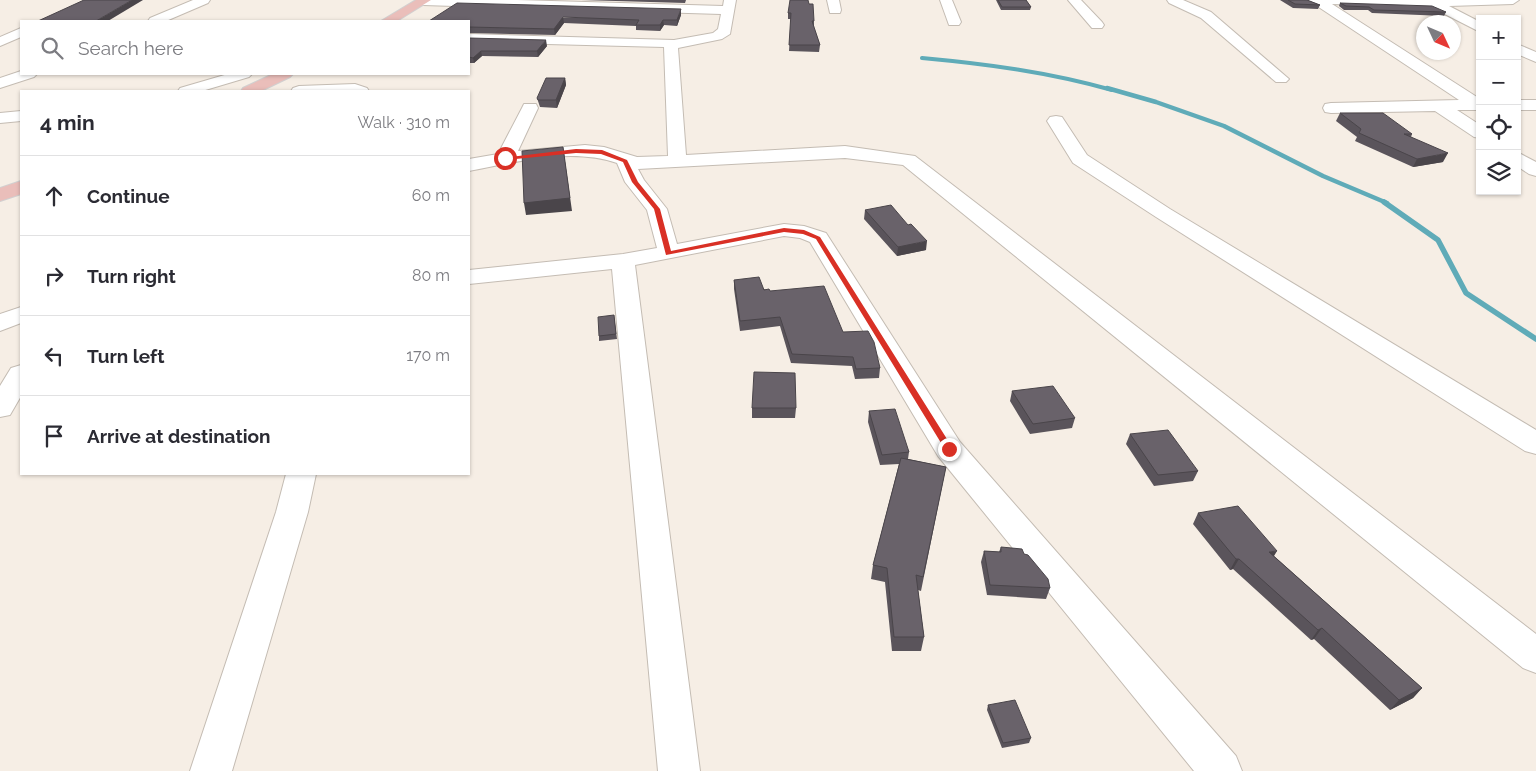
<!DOCTYPE html>
<html lang="en">
<head>
<meta charset="utf-8">
<style>
	:root { --surface:#fff; --page:#f2f2f3; --text:#2b2b33; --muted:#7c7c81; --line:#e1e1e2 }
	body { margin:0; font-family:Raleway,sans-serif; background:var(--page); color:var(--text) }
	.controls { position:absolute; right:15px; top:15px; display:grid; overflow:hidden; border-radius:0px; box-shadow:0 1px 4px #0004 }
	.controls button { width:45px; height:45px; display:grid; place-items:center; padding:0; border:0; border-bottom:1px solid var(--line); background:var(--surface); color:var(--text); font:25px sans-serif }
	.compass { position:absolute; left:1416px; top:15px; width:45px; height:45px; border-radius:50%; background:var(--surface); box-shadow:0 1px 4px #0004; rotate:134deg }
	.stop { position:absolute; width:15px; height:15px; margin:-11px; border:4px solid #d93025; border-radius:50%; background:#fff }
	.stop.end { background:#d93025; border-color:#fff; box-shadow:0 1px 5px #0008 }
	.list { margin:0; padding:0; list-style:none }
	h2 { display:flex; justify-content:space-between; align-items:center; height:65px; margin:0; padding:0 20px; font-size:21px }
	h2 small { font-size:16px; font-weight:400; color:var(--muted) }
	.list li { display:grid; grid-template-columns:32px 1fr auto; gap:15px; align-items:center; box-sizing:border-box; height:80px; padding:0 20px; border-top:1px solid var(--line) }
	.list b { display:block; font-size:19px; white-space:nowrap }
	.list em { font-size:16px; font-style:normal; color:var(--muted) }
	.icon { flex:none; width:28px; height:28px; fill:none; stroke:currentColor; stroke-width:2; stroke-linecap:round; stroke-linejoin:round }
	.map { position:relative; flex:none; width:1536px; height:771px; overflow:hidden }
	.search { position:absolute; background:var(--surface); box-shadow:0 1px 4px #0004; left:20px; top:20px; width:450px; height:55px; display:flex; align-items:center; gap:12px; box-sizing:border-box; padding:0 18px; border-radius:0px; color:var(--muted); font-size:19px }
	.panel { position:absolute; background:var(--surface); box-shadow:0 1px 4px #0004; left:20px; top:90px; width:450px; height:385px; border-radius:0px }
	.map>svg:first-child { display:block }
	.lines { fill:none; stroke-linecap:round; stroke-linejoin:round }
	.stream-far2 { stroke:#5fabb8; stroke-width:4 }
	.stream-far1 { stroke:#5fabb8; stroke-width:4.5 }
	.stream { stroke:#5fabb8; stroke-width:5.5 }
	.minor-casing { stroke:#c4bcb3; stroke-width:2 }
	.primary-casing { stroke:#d1d0d0; stroke-width:2 }
	.minor { fill:#fff; fill-rule:evenodd }
	.primary { fill:#eabeba; fill-rule:evenodd }
	.wall { fill:#5a545b }
	.shaded-wall { fill:#4a454a }
	.building { fill:#69626a; stroke:#4a454a }
	.route { fill:#d93025 }
</style>
</head>
<body>
<div class="map">
<svg width="1536" height="771" viewBox="0 0 1536 771">
	<rect width="100%" height="100%" fill="#f6eee5"/>
	<g class="lines">
		<path class="stream-far2" d="M922 58C987 64 1048 72 1112 90"/>
		<path class="stream-far1" d="M1107 88 1156 102 1224 126 1323 176 1387 203"/>
		<path class="stream" d="M1384 202 1438 240 1466 293 1536 339"/>
		<defs>
			<path id="minor" d="M193 0H210L208 3 166 21H148L150 18Z
				M417 0H517L723 6 724 0H736L730 34 722 39 678 48 686 155 845 146 915 156 1536 634V673L1523 668 903 165 845 158 638 169 644 180 667 209 677 244 784 224 804 226 826 233 960 442 1236 756 1242 771H1194L938 456 810 242 800 238 784 236 635 265 700 771H658L612 269 469 284V270L623 254 657 248 647 210 625 182 617 163C571 147 516 162 469 171V159L498 154 522 108 524 104H536L538 108 518 151 585 145 604 147 637 157 668 156 664 47 469 42V34L674 40 713 33 718 29 721 14 423 5 419 4Z
				M827 0H839L841 10 840 13H830Z
				M940 0H952L961 22 959 25H949Z
				M1068 0H1081L1102 22 1104 25 1102 28H1092Z
				M1167 0H1183L1211 12 1289 79 1286 82H1276L1201 18 1169 3Z
				M1305 0H1519L1513 4 1449 6 1480 22V32L1431 7 1332 4 1480 99V110H1457L1480 125V138L1474 137 1435 111 1331 113 1325 112 1323 108 1325 104 1331 103 1459 100 1314 4 1307 3Z
				M21 28V37L0 46V37Z
				M1517 44 1536 52V62L1517 54Z
				M21 71V74H37L34 77 0 88V78Z
				M228 74H252L249 77 202 91H178L180 88Z
				M355 84 367 88 369 91H291L293 88 299 86Z
				M1517 100H1536V110H1517Z
				M21 111V121L0 123V113Z
				M1056 116 1062 117 1087 155 1170 209 1536 430V454L1525 451 1156 217 1073 163 1047 121 1050 117Z
				M1517 152 1536 162V176L1529 174 1517 166Z
				M21 307V323L0 331V314Z
				M21 365V396L10 415 0 417V386L11 368Z
				M286 474H316L308 512 232 771H190L276 512Z"/>
			<path id="primary" d="M416 0H431L397 21H381Z
				M273 74H293L290 77 261 91H241L243 88Z
				M21 181V194L0 201V188Z"/>
		</defs>
		<use href="#minor" class="minor-casing"/>
		<use href="#primary" class="primary-casing"/>
		<use href="#minor" class="minor"/>
		<use href="#primary" class="primary"/>
	</g>
	<path class="wall" d="M581 0H686L685 3Z
		M996 0H1026L1031 7 1030 10H1001Z
		M1280 0H1307L1320 5 1318 9 1293 8Z
		M1340 3 1446 12 1444 16 1372 13 1368 10H1344L1339 6Z
		M809 4 814 21V28L820 45 819 52 789 51 791 19H788V13Z
		M681 15 677 26 664 25 660 31 636 30V26L564 23 555 35 469 33V21H429Z
		M469 38 547 46 538 57 482 56 474 63H469Z
		M565 78 566 85 557 108 540 107 537 98Z
		M1340 113 1412 134 1411 137 1443 162 1413 167 1355 141 1357 137 1336 121Z
		M865 210 926 250 897 256 864 219Z
		M734 280 770 291 843 332 880 368 879 378 855 379 852 366 791 363 780 326 740 331 734 289Z
		M614 315 617 339 599 341V336Z
		M1012 391 1075 418 1072 428 1030 434 1010 401Z
		M752 408H796L795 418H752Z
		M869 411 909 452 908 459 946 467 921 591 918 590 924 637 921 651H892L885 582 871 579 873 565 899 464 880 465 868 422Z
		M1130 434 1198 471 1193 481 1154 486 1126 444Z
		M1198 513 1274 556 1422 688 1413 698 1390 710 1314 639 1311 640 1233 569 1230 570 1193 524Z
		M1001 547 1024 554 1050 588 1046 599 987 595 981 562 984 551 999 552Z
		M988 705 1031 738 1029 743 1002 748 987 710Z"/>
	<path class="shaded-wall" d="M132 0H143L108 21H96Z
		M681 9V15L677 26V20Z
		M563 17 564 23 555 35 554 29Z
		M663 20 664 25 660 31V25Z
		M546 40 547 46 538 57 537 51Z
		M481 51 482 56 474 63 473 58Z
		M565 78 566 85 557 108 556 100Z
		M563 147 572 211 526 215 524 203Z
		M1448 153 1443 162 1413 167 1417 159Z
		M927 241 926 250 897 256 898 247Z
		M1277 551 1271 561 1269 552Z
		M1236 559H1239L1233 569 1230 570Z
		M1322 628 1314 639 1311 640 1318 630Z
		M1422 688 1413 698 1390 710 1399 700Z"/>
	<path class="building" d="M84 0H132L96 21H38Z
		M790 0H808L809 4H813L814 21H812L820 45H789L791 13H788Z
		M998 0H1026L1031 7H1002Z
		M1288 0H1307L1320 5 1295 4Z
		M457 3 681 9 677 20H663L660 25H636L639 20 563 17 554 29 469 27V21H429Z
		M1340 3 1432 6 1446 12 1374 10 1369 7 1346 6Z
		M469 38 546 40 537 51H481L473 58 469 57Z
		M546 78H565L556 100H538L537 98Z
		M1340 113H1383L1412 134H1404L1448 153 1417 159 1359 133 1361 129Z
		M563 147 570 198 524 203 522 151Z
		M891 205 908 225 911 224 927 241 898 247 865 210Z
		M759 277 764 290 769 289 770 291 824 286 843 332 868 331 874 342 880 368 856 369 853 357 792 354 780 317 740 321 734 280Z
		M614 315 616 334 599 336 598 317Z
		M754 372 795 373 796 408H752Z
		M1053 386 1075 418 1033 424 1012 391Z
		M895 409 909 452 882 455 869 411Z
		M1168 430 1198 471 1158 475 1130 434Z
		M901 458 946 467 923 577 916 575 924 637H894L887 568 873 565Z
		M1238 506 1277 551 1269 552 1422 688 1399 700 1322 628 1318 630 1239 559H1236L1198 513Z
		M1001 547 1022 549 1024 554 1028 555 1048 579 1050 588 990 585 984 551 1001 552Z
		M1015 700 1031 738 1003 743 988 705Z"/>
	<path class="route" d="M576 149 602 150 627 160 638 182 660 209 671 251 784 228 804 230 820 237 952 447V451H946L816 239 803 234 784 232 666 255 654 209 632 182 623 162 601 154 576 153 505 160 502 158Z"/>
</svg>
<div class="controls">
<button>+</button>
<button>−</button>
<button><svg class="icon" aria-label="locate" viewBox="0 0 24 24"><circle cx="12" cy="12" r="6"/><path d="M12 2v4M12 18v4M2 12h4M18 12h4"/></svg></button>
<button><svg class="icon" aria-label="layers" viewBox="0 0 24 24"><path d="M12 4l9 5-9 5-9-5zM3 14l9 5 9-5"/></svg></button>
</div>
<svg class="compass" viewBox="-18 -18 36 36"><path d="M0-13l5 13h-10z" fill="#e53935"/><path d="M0 13l5-13h-10z" fill="#7c7c81"/></svg>
<div class="stop" style="left:505px;top:158px"></div>
<div class="stop end" style="left:949px;top:449px"></div>
<div class="search"><svg class="icon" aria-label="search" viewBox="0 0 24 24"><circle cx="10" cy="10" r="6"/><path d="M15 15l6 6"/></svg>Search here</div>
<section class="panel">
<h2>4 min<small>Walk · 310 m</small></h2>
<ul class="list">
<li><svg class="icon" aria-label="ahead" viewBox="0 0 24 24"><path d="M12 20V5M6 11l6-6 6 6"/></svg><div><b>Continue</b></div><em>60 m</em></li>
<li><svg class="icon" aria-label="right" viewBox="0 0 24 24"><path d="M7 20v-9h11M14 6l5 5-5 5"/></svg><div><b>Turn right</b></div><em>80 m</em></li>
<li><svg class="icon" aria-label="left" viewBox="0 0 24 24"><path d="M17 20v-9H6M10 6l-5 5 5 5"/></svg><div><b>Turn left</b></div><em>170 m</em></li>
<li><svg class="icon" aria-label="arrive" viewBox="0 0 24 24"><path d="M6 21V4h12l-3 4 3 4H6"/></svg><div><b>Arrive at destination</b></div></li>
</ul>
</section>
</div>
</body>
</html>
